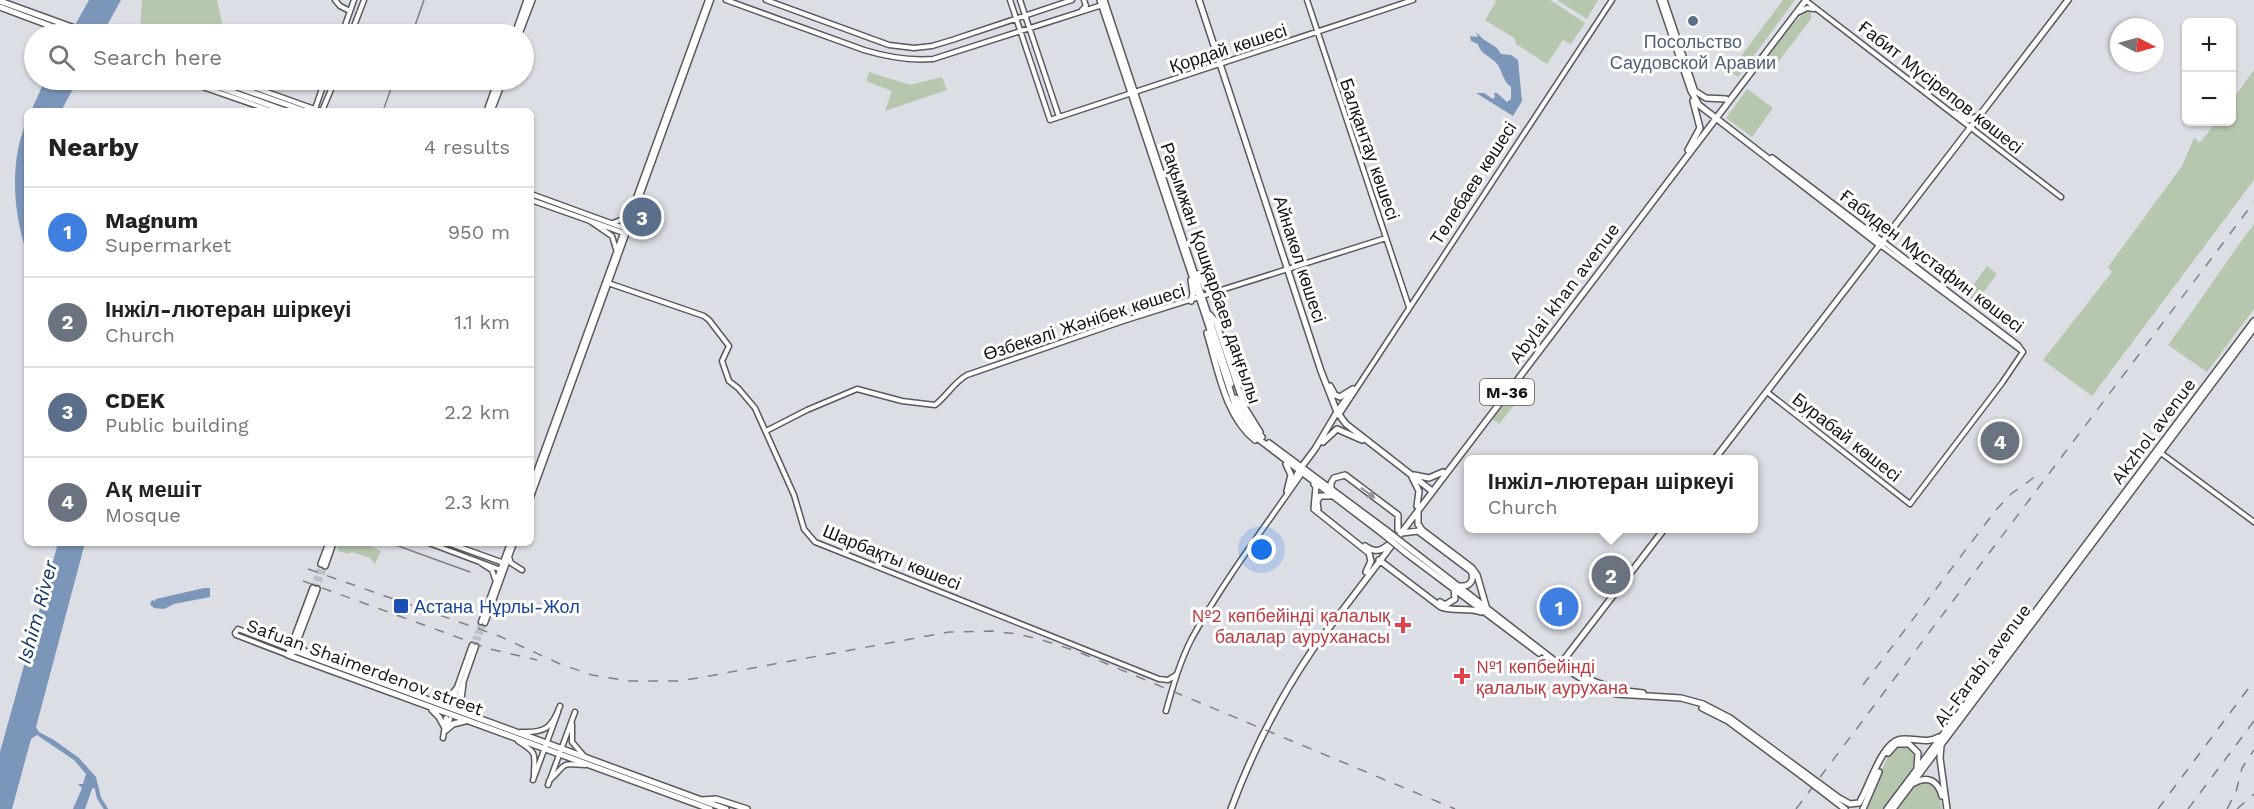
<!DOCTYPE html>
<html lang="en">
<head>
<meta charset="utf-8">
<style>
	:root { --surface:#fff; --page:#f6f6f6; --text:#222; --muted:#767676; --line:#e0e0e0; --accent:#0f766e }
	body { margin:0; font-family:"Work Sans",sans-serif; background:var(--page); color:var(--text) }
	.controls { position:absolute; right:18px; top:18px; display:grid; overflow:hidden; border-radius:9px; box-shadow:0 2px 4px #0004 }
	.controls button { width:54px; height:54px; display:grid; place-items:center; padding:0; border:0; border-bottom:2px solid var(--line); background:var(--surface); color:var(--text); font:30px sans-serif }
	.compass { position:absolute; left:2110px; top:18px; width:54px; height:54px; border-radius:50%; background:var(--surface); box-shadow:0 2px 4px #0004; rotate:96deg }
	.you { position:absolute; left:1262px; top:550px; width:21px; height:21px; margin:-15px; border:4px solid #fff; border-radius:50%; background:#1a73e8; box-shadow:0 0 0 9px #1a73e833 }
	.badge { display:grid; place-items:center; width:39px; height:39px; border-radius:50%; background:var(--accent); color:#fff; font-size:20px; font-weight:700 }
	.pin { position:absolute; translate:-50% -50%; border:3px solid #fff; box-shadow:0 2px 6px #0006 }
	.popup { position:absolute; left:1464px; top:455px; width:294px; height:78px; box-sizing:border-box; display:grid; place-content:center; border-radius:9px; background:var(--surface); filter:drop-shadow(0 2px 4px #0005); font-size:20px; white-space:nowrap; color:var(--muted) }
	.popup b { font-size:22px; color:var(--text) }
	.popup::after { content:''; position:absolute; left:50%; top:100%; margin-left:-12px; border:12px solid transparent; border-top-color:var(--surface) }
	.list { margin:0; padding:0; list-style:none }
	h2 { display:flex; justify-content:space-between; align-items:center; height:78px; margin:0; padding:0 24px; font-size:26px }
	h2 small { font-size:20px; font-weight:400; color:var(--muted) }
	.list li { display:grid; grid-template-columns:39px 1fr auto; gap:18px; align-items:center; box-sizing:border-box; height:90px; padding:0 24px; border-top:2px solid var(--line) }
	.list b { display:block; font-size:22px; white-space:nowrap }
	.list p { margin:0; font-size:20px; white-space:nowrap; color:var(--muted) }
	.list em { font-size:20px; font-style:normal; color:var(--muted) }
	.icon { flex:none; width:33px; height:33px; fill:none; stroke:currentColor; stroke-width:2; stroke-linecap:round; stroke-linejoin:round }
	.map { position:relative; flex:none; width:2254px; height:809px; overflow:hidden }
	.search { position:absolute; background:var(--surface); box-shadow:0 2px 4px #0004; left:24px; top:24px; width:510px; height:66px; display:flex; align-items:center; gap:15px; box-sizing:border-box; padding:0 21px; border-radius:33px; color:var(--muted); font-size:22px }
	.panel { position:absolute; background:var(--surface); box-shadow:0 2px 4px #0004; left:24px; top:108px; width:510px; height:438px; border-radius:9px }
	.map>svg:first-child { display:block }
	.green { fill:#b7c7ae }
	.water { fill:#7c96ba }
	.lines { fill:none; stroke-linecap:round; stroke-linejoin:round }
	.river { stroke:#7c96ba; stroke-width:4 }
	.minor-tunnel { stroke:#bdc0c6; stroke-width:4; stroke-dasharray:4 2; stroke-linecap:butt }
	.major-tunnel { stroke:#bdc0c6; stroke-width:5; stroke-dasharray:5 2.5; stroke-linecap:butt }
	.minor-casing { stroke:#56595f; stroke-width:7 }
	.major-casing { stroke:#56595f; stroke-width:8 }
	.minor { stroke:#fff; stroke-width:4 }
	.major { stroke:#fff; stroke-width:5 }
	.tram { stroke:#7f8186; stroke-width:1.5 }
	.rail { stroke:#7f8186; stroke-width:1.5; stroke-dasharray:10 10; stroke-linecap:butt }
	.major-bridge-casing { stroke:#56595f; stroke-width:8; stroke-linecap:butt }
	.major-bridge { stroke:#fff; stroke-width:5 }
	.oneway { fill:#959697 }
	.service-dot { fill:#5c6f8a; stroke:#fff; stroke-width:2 }
	.transit-dot { fill:#1a4fb4; stroke:#fff; stroke-width:2 }
	.health-dot { fill:#e0444e; stroke:#fff; stroke-width:2 }
	.labels { text-anchor:middle; dominant-baseline:central; stroke-width:6; stroke-linejoin:round; paint-order:stroke }
	.shield { fill:#fff; stroke:#5a5b5d; stroke-width:1.5 }
	.shield-label { font-size:16px; font-weight:bold; fill:#141517 }
	.service-label { font-size:18px; fill:#4e5e75; stroke:#fff }
	.street-label { font-size:18px; fill:#141517; stroke:#fff }
	.transit-label { font-size:18px; fill:#164399; stroke:#fff; text-anchor:start }
	.health-label { font-size:18px; fill:#be3a42; stroke:#fff; text-anchor:end }
	.water-label { font-size:20px; font-style:italic; fill:#163968; stroke:#fff }
</style>
</head>
<body>
<div class="map">
<svg width="2254" height="809" viewBox="0 0 2254 809">
	<rect width="100%" height="100%" fill="#dbdee5"/>
	<path class="green" d="M142 0H217L223 27 227 34H162L157 31 140 29Z
		M1494 0H1550L1585 23 1571 44 1563 40 1547 64 1516 44 1514 38 1485 20 1496 2Z
		M1557 0H1598L1587 19Z
		M1783 0H1795L1738 77 1730 71Z
		M1805 12H1811V19L1771 71 1762 64 1789 28Z
		M2254 70V180L2092 396 2043 360 2112 272 2108 267 2182 166 2194 138 2200 143 2216 122H2232V100Z
		M869 72 910 85 942 77 947 90 885 111 892 91 866 81Z
		M1747 89 1773 108 1752 137 1726 118Z
		M2254 224V309L2207 372 2168 345C2198 305 2224 264 2254 224Z
		M1987 266 1997 274 1976 302 1966 295Z
		M1514 387 1523 394 1499 424 1491 418Z
		M337 543H363L381 551 375 564 370 558 352 552 348 554 338 551Z
		M1905 744 1916 753 1914 769 1884 809H1865L1890 751 1896 746Z
		M1929 780 1939 792 1942 809H1895C1905 796 1912 783 1929 780Z"/>
	<path class="water" d="M89 0H121L104 31 94 29 91 34H70Z
		M1476 32 1483 39 1497 48 1501 54 1511 55 1518 60 1522 101 1513 116 1476 93H1484L1493 99 1495 97 1494 93H1497L1507 102 1511 99V87C1503 81 1503 73 1498 65 1492 57 1480 54 1478 44L1471 41 1470 36 1478 37Z
		M45 80H78L61 111H31Z
		M27 120V254C13 211 9 163 27 120Z
		M58 543H85L36 727 39 732 54 740 79 758 96 777 98 786 92 789 85 809H73L82 788 78 784H83L86 774 74 760 37 735 31 739 12 809H0V752Z
		M204 588H210V597L174 604 164 609 154 608 150 604 152 600 155 601 156 599Z"/>
	<g class="lines">
		<path class="river" d="M96 785 99 798 106 809"/>
		<path class="minor-tunnel" d="M472 645 481 622
			M476 646 485 623"/>
		<path class="major-tunnel" d="M313 588 321 564
			M317 589 325 566"/>
		<defs>
			<path id="minor" d="M335 0 340 6 350 11
				M726 0 864 50C887 57 909 61 933 59L1099 6
				M766 0 889 45 914 48 932 46 952 40 1072 0
				M1010 0 1050 120 1413 0
				M1020 0 1059 117
				M1307 0 1409 307
				M1805 0 2061 197
				M1082 10 1086 6 1084 0
				M1799 12 1807 8 1814 9
				M342 34 354 0
				M351 34 364 0
				M170 80 183 84 200 86 272 111
				M233 80 320 111
				M315 109 325 80
				M322 111 335 80
				M531 194 627 229
				M531 200 624 233
				M590 221 612 236 616 249
				M613 223 623 219 631 207
				M1885 243 2018 345 2023 352
				M1883 247 2022 351
				M608 283 704 316 709 320 729 346 722 361 729 381 738 388 755 408 794 495 804 529 815 542 1159 679 1168 680 1176 675
				M1767 392 1910 504 2002 383 2023 352
				M1337 411 1350 393
				M1339 415 1612 0
				M766 431 807 410 857 389 902 401 935 405C947 396 954 382 967 375L1123 321 1386 238
				M2161 453 2254 522
				M1291 484 1299 470
				M531 486 708 0
				M531 497 711 0
				M429 543 501 570
				M448 543 504 563
				M509 557 511 563 522 570
				M481 563 492 570 495 579
				M481 622 510 543
				M485 623 514 543
				M299 640 303 649 310 655
				M288 655 236 635 235 633 238 629 290 649
				M450 707 472 645
				M454 709 476 646
				M1166 711C1173 686 1180 661 1192 638 1224 580 1265 527 1302 473
				M572 724V742L584 756
				M446 729 450 719
				M521 732C545 733 552 728 560 706
				M443 738 446 718
				M518 741C539 754 534 754 534 776
				M533 780 558 712
				M549 781C568 764 557 763 585 765
				M548 785 575 712"/>
			<path id="major" d="M1100 0 1237 411 1257 438 1383 534
				M1104 0 1231 384
				M1199 0 1321 371 1337 412 1346 424 1432 491
				M1660 0 1691 91 1699 105 1881 246
				M1664 0 1695 92
				M0 1 91 34
				M0 7 72 34
				M515 34 527 0
				M519 34 532 0
				M199 80 286 111
				M217 80 305 111
				M1695 91 1706 98 1726 99
				M487 111 498 80
				M491 111 503 80
				M1954 113 1969 120 1976 117
				M1688 150 1700 128 1693 101
				M1772 158 1884 243
				M1197 274 1209 291 1217 293
				M1191 301 1193 294 1191 280
				M1210 315 1216 322 1245 408 1260 432
				M1207 333C1218 369 1225 416 1255 440
				M1330 386 1335 395 1340 397 1353 389
				M1236 398 1242 413 1262 437
				M1323 442 1337 429 1362 440
				M1269 443 1386 530
				M1714 460C1832 306 1951 154 2068 0
				M1286 464 1291 475 1287 491
				M1300 469 1315 449 1337 412
				M1414 475 1429 478 1443 472
				M1412 477 1419 491 1417 506
				M1314 484 1316 487 1314 509 1369 553 1371 561 1366 572
				M1331 489V483L1334 478 1345 475 1398 515V530
				M1318 509 1317 502 1320 496H1330
				M1418 512V524L1422 530 1472 568 1477 575 1486 606
				M1402 533 1418 531 1471 571C1475 580 1470 587 1460 586
				M1365 546C1374 552 1380 552 1388 545
				M1409 548 1560 665 1595 687 1616 694 1681 698 1703 704 1730 718 1805 773
				M1406 553 1539 653
				M1379 560 1441 607C1454 612 1468 607 1481 612
				M321 564 329 543
				M325 566 333 543
				M313 588 288 655 710 809
				M1440 602 1445 605 1455 599 1454 589
				M290 649 726 809
				M293 652 317 589
				M1559 666 1665 528
				M1582 677 1618 690 1643 693
				M463 684 460 706 472 714
				M435 702 449 698 457 688
				M1702 708 1728 721 1802 776
				M432 710 439 717 444 726
				M446 730 453 724 465 721
				M1941 746 1940 758 1947 809
				M1888 753 1896 744H1909L1918 753 1917 768
				M1914 783C1928 775 1938 781 1942 796
				M1839 798 1850 804 1859 803C1870 786 1882 739 1903 739 1916 738 1927 744 1939 737
				M702 800 716 799 747 809
				M1836 802 1845 809
				M1231 809C1252 752 1279 699 1313 649L1806 0
				M1863 809 1879 772
				M1887 809 2254 321
				M1893 809 2254 328"/>
		</defs>
		<use href="#minor" class="minor-casing"/>
		<use href="#major" class="major-casing"/>
		<use href="#minor" class="minor"/>
		<use href="#major" class="major"/>
		<path class="tram" d="M412 34 424 0
			M383 111 394 80
			M390 543 470 572"/>
		<path class="rail" d="M308 569 499 636 560 664 592 675 629 681H678L698 678 949 632 992 631 1017 634 1039 639 1076 651 1455 809
			M303 581 490 649 537 660
			M1863 685 1996 510 2011 494 2036 476
			M1796 809 2254 202
			M2158 809 2254 681
			M2188 809 2254 721
			M2227 809 2236 792 2242 768 2254 750
			M2237 809 2254 794"/>
		<defs>
			<path id="major-bridge" d="M1386 530 1409 548
				M1383 534 1406 553
				M1805 773 1839 798
				M1802 776 1836 802"/>
		</defs>
		<use href="#major-bridge" class="major-bridge-casing"/>
		<use href="#major-bridge" class="major-bridge"/>
	</g>
	<defs><path id="oneway-solid" d="M-6-.8H1V-3.2L6.5 0L1 3.2V.8H-6Z" transform="scale(1.5)"/></defs>
	<use class="oneway" href="#oneway-solid" transform="translate(1368 493) rotate(37)"/>
	<circle class="service-dot" cx="1693" cy="21" r="6"/>
	<rect class="transit-dot" x="393" y="598" width="16" height="16" rx="3"/>
	<g class="health-dot">
		<path d="M1400 616h6v6h6v6h-6v6h-6v-6h-6v-6h6z"/>
		<path d="M1459 667h6v6h6v6h-6v6h-6v-6h-6v-6h6z"/>
	</g>
	<g class="labels">
		<rect class="shield" x="1480" y="379" width="54" height="26" rx="4.5"/>
		<g class="shield-label">
			<text x="1507" y="392">M-36</text>
		</g>
		<g class="service-label">
			<text x="1693" y="41">Посольство<tspan x="1693" dy="21">Саудовской Аравии</tspan></text>
		</g>
		<g class="street-label">
			<text transform="translate(1228 48) rotate(-18)">Қордай көшесі</text>
			<text transform="translate(1941 87) rotate(38)">Ғабит Мүсірепов көшесі</text>
			<text transform="translate(1370 149) rotate(71)">Балқантау көшесі</text>
			<text transform="translate(1473 183) rotate(-57)">Төлебаев көшесі</text>
			<text transform="translate(1300 259) rotate(72)">Айнакөл көшесі</text>
			<text transform="translate(1932 261) rotate(37)">Ғабиден Мұстафин көшесі</text>
			<text transform="translate(1211 273) rotate(71)">Рақымжан Қошқарбаев даңғылы</text>
			<text transform="translate(1564 293) rotate(-53)">Abylai khan avenue</text>
			<text transform="translate(1084 322) rotate(-18)">Өзбекәлі Жәнібек көшесі</text>
			<text transform="translate(2153 431) rotate(-53)">Akzhol avenue</text>
			<text transform="translate(1847 437) rotate(38)">Бурабай көшесі</text>
			<text transform="translate(892 557) rotate(22)">Шарбақты көшесі</text>
			<text transform="translate(1982 665) rotate(-53)">Al-Farabi avenue</text>
			<text transform="translate(365 667) rotate(20)">Safuan Shaimerdenov street</text>
		</g>
		<g class="transit-label">
			<text x="414" y="606">Астана Нұрлы-Жол</text>
		</g>
		<g class="health-label">
			<text x="1390" y="615">№2 көпбейінді қалалық<tspan x="1390" dy="21">балалар ауруханасы</tspan></text>
			<text x="1476" y="666" text-anchor="start">№1 көпбейінді<tspan x="1476" dy="21">қалалық аурухана</tspan></text>
		</g>
		<g class="water-label">
			<text transform="translate(37 612) rotate(-75)">Ishim River</text>
		</g>
	</g>
</svg>
<div class="controls">
<button>+</button>
<button>−</button>
</div>
<svg class="compass" viewBox="-18 -18 36 36"><path d="M0-13l5 13h-10z" fill="#e53935"/><path d="M0 13l5-13h-10z" fill="#767676"/></svg>
<div class="you"></div>
<div class="pin badge" style="left:1559px;top:607px;background:#3f7fe0">1</div>
<div class="pin badge" style="left:1611px;top:575px;background:#6b7280">2</div>
<div class="popup"><b>Інжіл-лютеран шіркеуі</b>Church</div>
<div class="pin badge" style="left:642px;top:217px;background:#5c6f8a">3</div>
<div class="pin badge" style="left:2000px;top:441px;background:#6b7280">4</div>
<div class="search"><svg class="icon" aria-label="search" viewBox="0 0 24 24"><circle cx="10" cy="10" r="6"/><path d="M15 15l6 6"/></svg>Search here</div>
<section class="panel">
<h2>Nearby<small>4 results</small></h2>
<ul class="list">
<li><span class="badge" style="background:#3f7fe0">1</span><div><b>Magnum</b><p>Supermarket</p></div><em>950 m</em></li>
<li><span class="badge" style="background:#6b7280">2</span><div><b>Інжіл-лютеран шіркеуі</b><p>Church</p></div><em>1.1 km</em></li>
<li><span class="badge" style="background:#5c6f8a">3</span><div><b>CDEK</b><p>Public building</p></div><em>2.2 km</em></li>
<li><span class="badge" style="background:#6b7280">4</span><div><b>Ақ мешіт</b><p>Mosque</p></div><em>2.3 km</em></li>
</ul>
</section>
</div>
</body>
</html>
